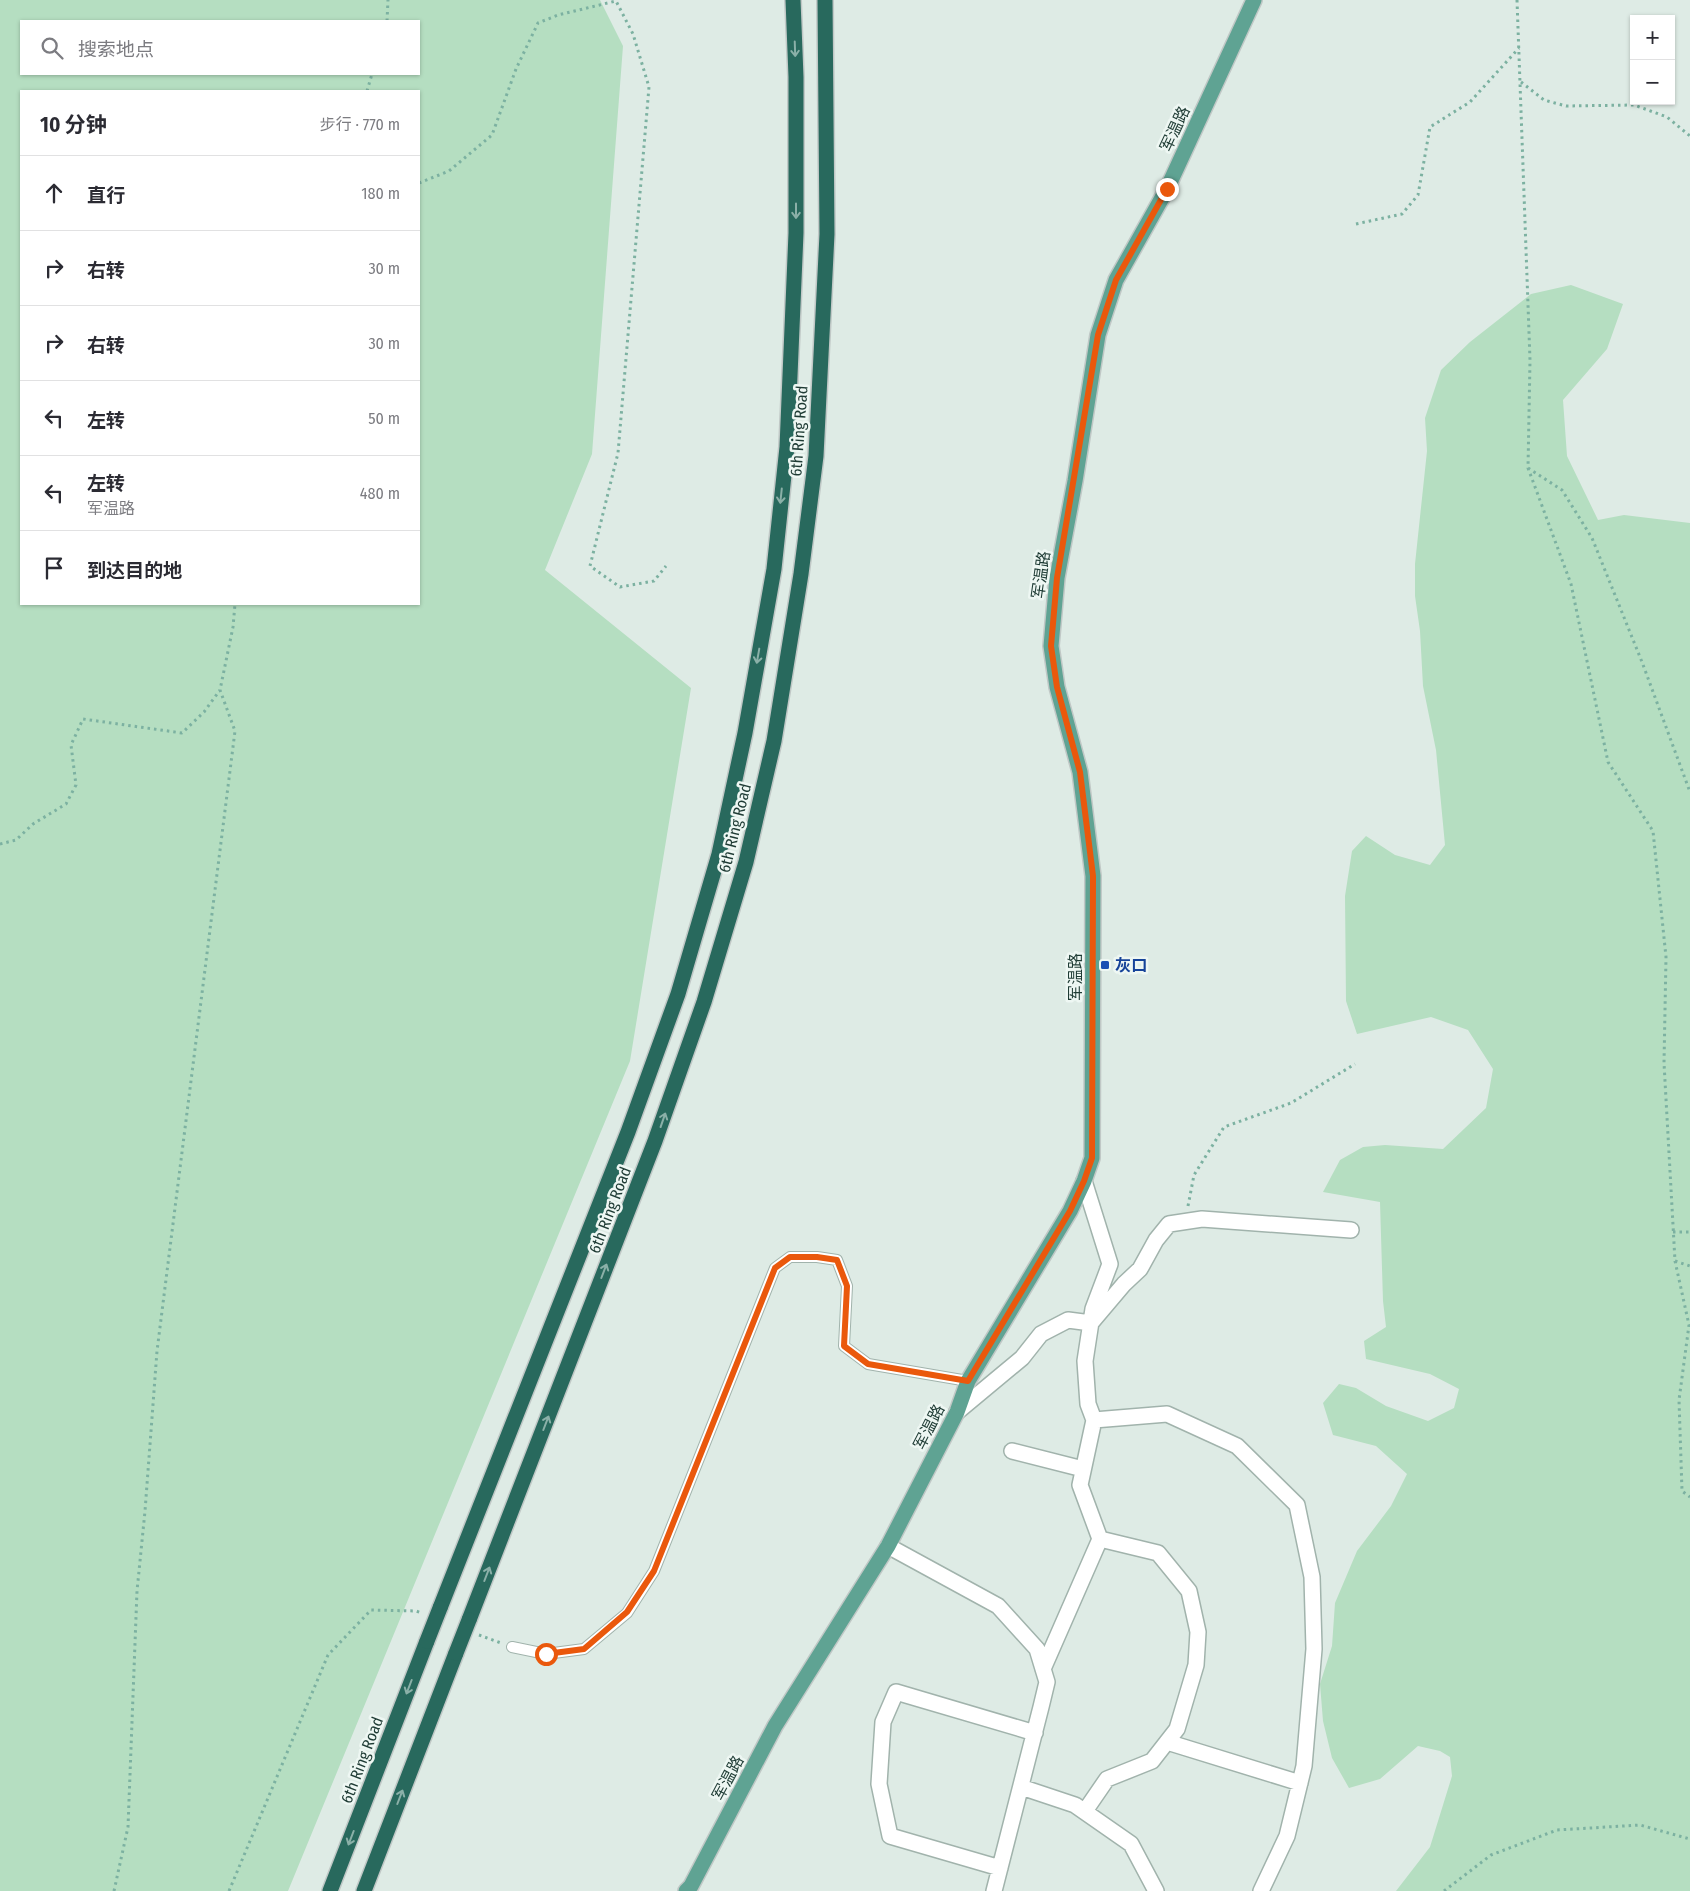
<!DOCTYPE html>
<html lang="zh">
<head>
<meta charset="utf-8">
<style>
	:root { --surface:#fff; --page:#f7f7f7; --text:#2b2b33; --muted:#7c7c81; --line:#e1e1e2 }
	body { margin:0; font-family:"Fira Sans Condensed","Noto Sans SC",sans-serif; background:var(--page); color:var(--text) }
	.controls { position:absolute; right:15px; top:15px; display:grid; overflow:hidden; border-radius:0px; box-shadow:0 1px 4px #0004 }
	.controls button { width:45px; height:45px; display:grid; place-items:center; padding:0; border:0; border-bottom:1px solid var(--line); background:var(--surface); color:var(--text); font:25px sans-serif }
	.stop { position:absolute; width:15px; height:15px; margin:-11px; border:4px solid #ea580c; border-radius:50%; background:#fff }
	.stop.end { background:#ea580c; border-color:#fff; box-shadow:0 1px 5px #0008 }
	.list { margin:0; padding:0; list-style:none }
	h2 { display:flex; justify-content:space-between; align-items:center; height:65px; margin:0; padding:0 20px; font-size:21px }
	h2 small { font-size:16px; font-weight:400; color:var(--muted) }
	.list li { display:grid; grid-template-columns:32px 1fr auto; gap:15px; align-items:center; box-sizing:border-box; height:75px; padding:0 20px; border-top:1px solid var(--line) }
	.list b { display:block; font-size:19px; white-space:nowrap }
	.list p { margin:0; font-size:16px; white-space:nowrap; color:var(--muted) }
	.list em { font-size:16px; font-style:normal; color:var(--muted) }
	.icon { flex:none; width:28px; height:28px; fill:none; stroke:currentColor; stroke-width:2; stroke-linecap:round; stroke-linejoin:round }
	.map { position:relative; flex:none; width:1690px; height:1891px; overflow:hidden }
	.search { position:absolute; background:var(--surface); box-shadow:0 1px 4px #0004; left:20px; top:20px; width:400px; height:55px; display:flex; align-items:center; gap:12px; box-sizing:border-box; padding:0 18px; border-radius:0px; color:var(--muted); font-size:19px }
	.panel { position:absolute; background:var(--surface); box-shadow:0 1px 4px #0004; left:20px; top:90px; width:400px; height:515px; border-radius:0px }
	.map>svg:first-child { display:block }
	.green { fill:#b5dec1; fill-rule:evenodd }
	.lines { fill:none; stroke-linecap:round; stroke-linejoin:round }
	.lane-casing { stroke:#a1b3ac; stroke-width:12 }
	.street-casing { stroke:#a1b3ac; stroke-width:18 }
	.primary-casing { stroke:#c0c8c6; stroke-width:18 }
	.highway-casing { stroke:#c0c8c6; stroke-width:18 }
	.path { stroke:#7cb1a1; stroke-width:3; stroke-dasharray:2.5 4; stroke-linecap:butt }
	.lane { stroke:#fff; stroke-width:10 }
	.street { stroke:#fff; stroke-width:15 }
	.primary { stroke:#5fa393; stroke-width:15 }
	.highway { stroke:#28695d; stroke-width:15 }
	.highway-bridge-casing { stroke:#c0c8c6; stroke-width:18; stroke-linecap:butt }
	.highway-bridge { stroke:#28695d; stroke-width:15 }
	.oneway { stroke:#8bb0a8 }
	.route { stroke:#ea580c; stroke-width:6 }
	.transit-dot { fill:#1a4fb4; stroke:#eef7f3; stroke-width:2 }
	.labels { text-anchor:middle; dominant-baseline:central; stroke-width:5; stroke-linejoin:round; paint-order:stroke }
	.street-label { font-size:16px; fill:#1e3b34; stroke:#eef7f3 }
	.transit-label { font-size:16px; font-weight:bold; fill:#164399; stroke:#eef7f3; text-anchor:start }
</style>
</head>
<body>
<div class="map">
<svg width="1690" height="1891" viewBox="0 0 1690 1891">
	<rect width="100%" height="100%" fill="#deebe5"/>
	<path class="green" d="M0 0H600L623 46 592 454 545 570 691 688 630 1061 288 1891H0ZM21 21H419V74H21ZM21 91H419V604H21Z
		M1571 285 1623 304 1607 349 1563 400 1567 456 1598 520 1624 515 1690 523V1891H1396L1430 1847 1452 1776 1450 1757 1440 1751 1418 1746 1380 1779 1349 1788 1332 1758 1323 1721 1320 1684 1332 1646 1335 1603 1357 1551 1391 1506 1407 1474 1376 1446 1333 1435 1323 1403 1339 1384 1356 1388 1386 1406 1428 1421 1454 1408 1459 1389 1430 1374 1366 1359 1364 1341 1386 1327 1383 1301 1380 1202 1323 1192 1340 1160 1363 1147 1385 1145 1443 1149 1486 1108 1493 1069 1468 1030 1431 1017 1357 1034 1346 1001 1345 896 1352 851 1366 836 1395 855 1430 865 1445 845 1436 750 1423 686 1420 631 1415 596V564L1427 451 1425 418 1441 370 1470 342 1531 294Z"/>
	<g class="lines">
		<defs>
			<path id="lane" d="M512 1647 546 1654 584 1649 627 1613 654 1571 775 1268 790 1257H817L837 1260 847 1286 844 1346 868 1364 968 1381"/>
			<path id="street" d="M957 1412 1022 1358 1041 1334 1068 1320 1091 1323 1124 1284 1140 1269 1156 1240 1169 1224 1202 1219 1351 1230
				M1094 1420 1167 1414 1237 1446 1297 1505 1312 1577 1314 1649 1304 1766 1287 1836 1261 1891
				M1012 1451 1083 1469
				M888 1546 998 1606 1037 1649 1047 1682 1041 1707 994 1891
				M1043 1669 1100 1539 1080 1485 1094 1420 1088 1404 1085 1361 1093 1309 1110 1264 1084 1181
				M1167 1742 1300 1783
				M1021 1787 1075 1805 1131 1844 1156 1891
				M1085 1811 1107 1779 1152 1761 1177 1729 1196 1665 1198 1632 1189 1591 1158 1553 1100 1539
				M1000 1868 890 1836 879 1784 883 1722 896 1692 1035 1733"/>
			<path id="primary" d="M686 1891 691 1886 775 1726 888 1546 957 1412 968 1381 1070 1211 1084 1181 1092 1158 1093 876 1080 772 1057 687 1051 646 1057 578 1075 481 1098 335 1116 280 1167 189 1254 0"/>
			<path id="highway" d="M440 1608 628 1132 678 994 719 854 745 733 774 569 787 447 796 233V77L793 0
				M469 1620 655 1141 704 1002 746 862 774 741 801 574 816 456 827 234 825 0
				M330 1891 427 1641
				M364 1891 456 1653"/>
		</defs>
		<use href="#lane" class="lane-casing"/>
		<use href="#street" class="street-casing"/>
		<use href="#primary" class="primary-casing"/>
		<use href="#highway" class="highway-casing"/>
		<path class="path" d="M1517 0 1530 360 1528 468 1571 584 1608 762 1653 831 1666 957 1664 1063 1675 1261 1689 1325 1679 1400 1682 1491 1690 1497
			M387 21 388 0
			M1521 82 1544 100 1566 106 1634 105 1667 117 1690 136
			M367 91 372 74
			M419 183 449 171 492 135 516 69 538 23 558 15 616 1 633 34 649 87 618 453 590 566 620 587 654 581 666 566
			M1356 224 1402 214 1418 195 1430 127 1470 102 1519 48
			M1528 468 1562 490 1592 538 1642 662 1690 792
			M0 844 16 840 33 824 66 804 76 785 71 745 83 719 182 733 204 712 220 690
			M1188 1206 1194 1175 1224 1127 1291 1103 1355 1064
			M1673 1232H1690
			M1675 1261 1690 1266
			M479 1635 501 1643
			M114 1891 128 1827 137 1591 145 1511 157 1351 235 731 220 690 233 627 235 604
			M229 1891 328 1655 371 1610 416 1611 422 1613
			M1444 1891 1491 1855 1557 1830 1640 1825 1690 1839"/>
		<use href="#lane" class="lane"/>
		<use href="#street" class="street"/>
		<use href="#primary" class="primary"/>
		<use href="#highway" class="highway"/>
		<defs>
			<path id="highway-bridge" d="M427 1641 440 1608
				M456 1653 469 1620"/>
		</defs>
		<use href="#highway-bridge" class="highway-bridge-casing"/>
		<use href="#highway-bridge" class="highway-bridge"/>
	</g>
	<defs><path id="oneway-shaft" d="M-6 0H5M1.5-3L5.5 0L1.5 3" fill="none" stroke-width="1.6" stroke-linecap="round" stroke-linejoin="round" transform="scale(1.25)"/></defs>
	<g class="oneway">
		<use href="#oneway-shaft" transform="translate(795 49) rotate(88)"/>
		<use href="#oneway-shaft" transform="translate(796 211) rotate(90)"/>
		<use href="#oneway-shaft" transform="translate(781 496) rotate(96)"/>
		<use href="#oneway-shaft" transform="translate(758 656) rotate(100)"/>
		<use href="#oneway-shaft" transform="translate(663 1120) rotate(-71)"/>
		<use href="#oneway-shaft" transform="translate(604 1271) rotate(-69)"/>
		<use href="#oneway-shaft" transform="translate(546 1423) rotate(-69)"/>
		<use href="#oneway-shaft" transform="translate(487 1574) rotate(-69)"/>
		<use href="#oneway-shaft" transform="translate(409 1687) rotate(111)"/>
		<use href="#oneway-shaft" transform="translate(400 1797) rotate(-69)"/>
		<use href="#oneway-shaft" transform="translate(351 1838) rotate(111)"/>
	</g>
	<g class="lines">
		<path class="route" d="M546 1654 584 1649 627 1612 654 1571 775 1268 790 1257H817L837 1260 847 1286 844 1346 868 1364 968 1381 1070 1211 1084 1181 1092 1158 1093 876 1080 772 1057 687 1051 646 1057 578 1098 335 1116 280 1167 189"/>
	</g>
	<rect class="transit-dot" x="1100" y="960" width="10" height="10" rx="2.5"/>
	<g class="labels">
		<g class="street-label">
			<text transform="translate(1175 129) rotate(-65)">军温路</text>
			<text transform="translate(799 431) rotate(-86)">6th Ring Road</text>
			<text transform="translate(1041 575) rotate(-82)">军温路</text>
			<text transform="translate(735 828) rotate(-76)">6th Ring Road</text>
			<text transform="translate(1075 977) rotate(-90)">军温路</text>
			<text transform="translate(610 1210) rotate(-69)">6th Ring Road</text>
			<text transform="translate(929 1427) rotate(-63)">军温路</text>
			<text transform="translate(362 1760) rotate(-69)">6th Ring Road</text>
			<text transform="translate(728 1778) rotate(-62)">军温路</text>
		</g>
		<g class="transit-label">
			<text x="1115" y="965">灰口</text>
		</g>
	</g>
</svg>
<div class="controls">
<button>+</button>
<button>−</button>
</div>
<div class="stop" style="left:546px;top:1654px"></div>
<div class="stop end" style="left:1167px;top:189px"></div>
<div class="search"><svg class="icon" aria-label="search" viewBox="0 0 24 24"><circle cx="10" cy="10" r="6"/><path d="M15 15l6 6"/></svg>搜索地点</div>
<section class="panel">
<h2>10 分钟<small>步行 · 770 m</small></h2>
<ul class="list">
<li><svg class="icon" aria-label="ahead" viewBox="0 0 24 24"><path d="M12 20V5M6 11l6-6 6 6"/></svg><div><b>直行</b></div><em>180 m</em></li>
<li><svg class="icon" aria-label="right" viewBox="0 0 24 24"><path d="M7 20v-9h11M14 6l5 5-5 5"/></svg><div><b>右转</b></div><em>30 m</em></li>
<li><svg class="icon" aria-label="right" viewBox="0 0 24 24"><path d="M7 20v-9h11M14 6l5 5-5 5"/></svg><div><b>右转</b></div><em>30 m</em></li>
<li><svg class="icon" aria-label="left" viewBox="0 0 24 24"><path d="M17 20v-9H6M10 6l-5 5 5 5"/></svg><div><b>左转</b></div><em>50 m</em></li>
<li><svg class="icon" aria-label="left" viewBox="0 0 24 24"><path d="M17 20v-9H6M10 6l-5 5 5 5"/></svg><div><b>左转</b><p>军温路</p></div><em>480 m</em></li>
<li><svg class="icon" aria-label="arrive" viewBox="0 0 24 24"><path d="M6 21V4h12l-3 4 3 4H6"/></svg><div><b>到达目的地</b></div></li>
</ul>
</section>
</div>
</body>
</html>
